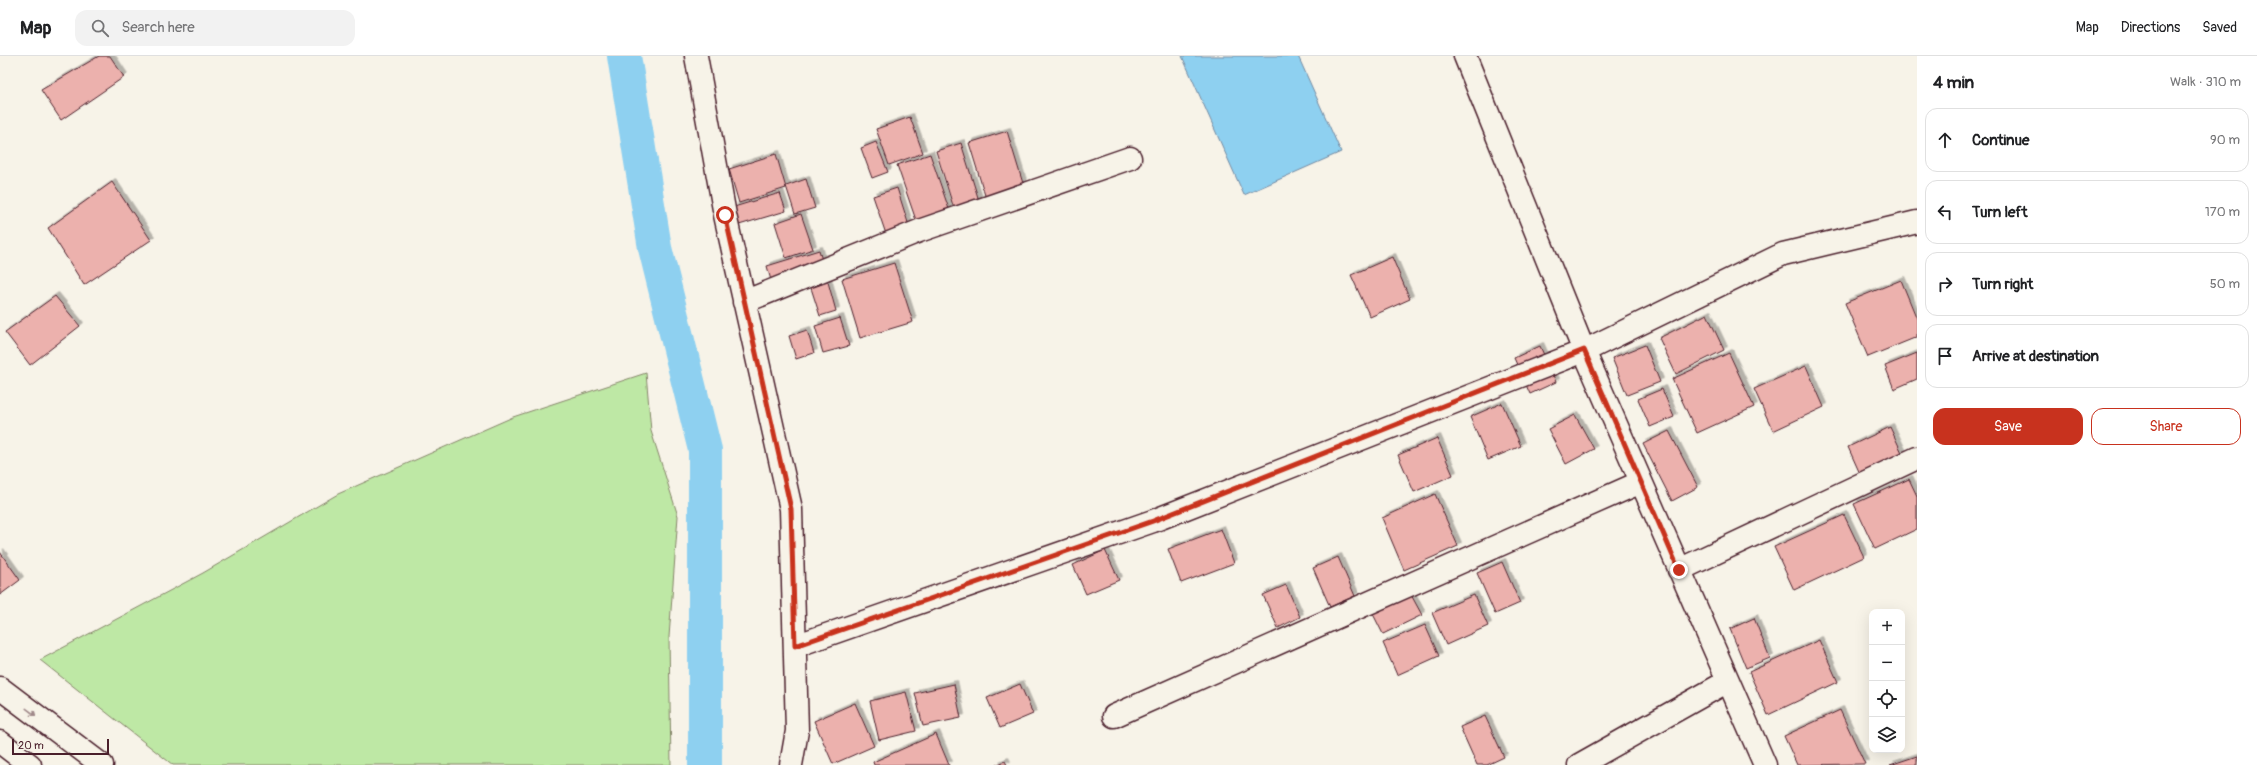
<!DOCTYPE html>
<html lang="en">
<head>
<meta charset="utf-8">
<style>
	:root { --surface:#fff; --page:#f2f2f2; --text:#202124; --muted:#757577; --line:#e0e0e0; --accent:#c8321e }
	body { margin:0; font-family:Pangolin,sans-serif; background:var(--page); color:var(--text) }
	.controls { position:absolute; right:12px; bottom:12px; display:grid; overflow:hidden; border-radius:8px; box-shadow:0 4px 16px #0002 }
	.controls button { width:36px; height:36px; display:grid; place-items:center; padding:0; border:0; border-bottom:1px solid var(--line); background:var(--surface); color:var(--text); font:20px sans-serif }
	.scale { position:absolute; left:12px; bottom:10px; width:97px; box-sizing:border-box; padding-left:4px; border:2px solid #4a1f2b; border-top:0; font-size:11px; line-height:14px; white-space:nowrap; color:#4a1f2b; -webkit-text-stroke:3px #f7f3e8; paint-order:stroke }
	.stop { position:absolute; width:12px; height:12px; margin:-9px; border:3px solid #c8321e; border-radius:50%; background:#fff }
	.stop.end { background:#c8321e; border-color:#fff; box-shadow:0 1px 4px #0008 }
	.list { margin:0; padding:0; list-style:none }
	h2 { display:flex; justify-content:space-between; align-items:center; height:52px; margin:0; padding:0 16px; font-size:17px }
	h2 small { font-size:13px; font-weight:400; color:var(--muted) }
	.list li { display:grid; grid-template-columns:26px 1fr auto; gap:12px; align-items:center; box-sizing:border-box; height:64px; margin:0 8px 8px; padding:0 8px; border:1px solid var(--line); border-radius:12px }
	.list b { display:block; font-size:15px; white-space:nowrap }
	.list em { font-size:13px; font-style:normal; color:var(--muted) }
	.actions { display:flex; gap:8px; padding:12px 16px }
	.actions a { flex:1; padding:9px 0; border:1px solid var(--accent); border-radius:12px; text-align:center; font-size:14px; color:var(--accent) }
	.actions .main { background:var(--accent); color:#fff }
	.icon { flex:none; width:22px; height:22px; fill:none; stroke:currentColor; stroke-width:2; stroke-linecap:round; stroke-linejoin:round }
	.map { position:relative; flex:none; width:1917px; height:709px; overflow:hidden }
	header { display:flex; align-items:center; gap:24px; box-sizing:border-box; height:56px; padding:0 20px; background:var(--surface); border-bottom:1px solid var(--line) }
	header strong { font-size:19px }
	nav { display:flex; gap:22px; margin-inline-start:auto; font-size:14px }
	.search { width:280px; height:36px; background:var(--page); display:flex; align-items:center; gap:10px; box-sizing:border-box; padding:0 14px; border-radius:12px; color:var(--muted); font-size:15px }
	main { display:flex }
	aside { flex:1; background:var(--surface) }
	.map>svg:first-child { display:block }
	.green { fill:#bee8a5; stroke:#848468 }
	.water { fill:#8ed0f0; stroke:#7389a1 }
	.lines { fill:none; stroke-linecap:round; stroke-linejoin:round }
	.canal { stroke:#8ed0f0; stroke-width:34 }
	.building { fill:#ecb1ad; stroke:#4a1f2b; filter:url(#shadow) }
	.street-casing { stroke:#4a1f2b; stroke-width:25 }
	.secondary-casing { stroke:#4a1f2b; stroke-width:25 }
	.street { stroke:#f7f3e8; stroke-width:22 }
	.secondary { stroke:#f7f3e8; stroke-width:22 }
	.oneway { stroke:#a0898a }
	.route { stroke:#c8321e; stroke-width:5 }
</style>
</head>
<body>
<header>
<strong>Map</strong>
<div class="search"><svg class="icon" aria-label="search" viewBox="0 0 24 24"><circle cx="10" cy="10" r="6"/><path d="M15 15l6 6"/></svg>Search here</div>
<nav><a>Map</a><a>Directions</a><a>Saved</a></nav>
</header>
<main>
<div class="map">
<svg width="1917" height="709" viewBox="0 0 1917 709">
	<defs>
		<filter id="shadow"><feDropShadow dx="3.5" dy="-3.5" stdDeviation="0" flood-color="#0004"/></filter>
	</defs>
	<rect width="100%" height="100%" fill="#f7f3e8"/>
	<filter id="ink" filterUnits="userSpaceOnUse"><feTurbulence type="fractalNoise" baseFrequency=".025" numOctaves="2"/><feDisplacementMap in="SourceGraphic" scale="8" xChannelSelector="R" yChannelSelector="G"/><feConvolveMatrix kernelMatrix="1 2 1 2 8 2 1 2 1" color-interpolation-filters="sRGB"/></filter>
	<g filter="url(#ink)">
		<path class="green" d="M646 317 651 375 678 460 669 581 671 709H173L40 604 203 517 338 438 513 361Z"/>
		<path class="water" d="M1182 0H1298L1341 96 1244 139Z"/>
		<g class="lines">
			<path class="canal" d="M624 0 655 192 705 394V709"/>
		</g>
		<path class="building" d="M99 0H110L124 21 61 64 41 34Z
			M910 61 923 97 889 109 876 73Z
			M1007 75 1025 134 987 146 969 87Z
			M876 86 888 116 872 122 861 92Z
			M961 87 980 148 955 156 936 95Z
			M776 98 786 132 739 147 729 113Z
			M930 98 951 159 918 170 897 109Z
			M806 123 815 152 795 158 786 130Z
			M112 126 151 184 84 229 48 172Z
			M897 132 910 173 887 181 873 140Z
			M780 137 786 155 739 169 734 151Z
			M801 158 813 193 786 202 775 167Z
			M819 194 824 211 772 228 767 210Z
			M1392 201 1410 243 1370 261 1351 219Z
			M894 207 913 266 860 282 842 223Z
			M1901 224 1917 263V281L1868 301 1845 247Z
			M828 226 836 255 820 260 811 232Z
			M55 240 80 270 30 309 5 276Z
			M1707 258 1724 294 1676 318 1659 282Z
			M840 262 849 290 823 297 815 270Z
			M807 274 814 297 796 303 789 280Z
			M1645 289 1660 326 1627 339 1612 302Z
			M1540 290 1556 326 1530 338 1514 302Z
			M1729 297 1754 351 1697 377 1672 323Z
			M1917 297V323L1894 333 1885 310Z
			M1806 310 1824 351 1773 375 1754 333Z
			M1662 333 1674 361 1650 371 1638 343Z
			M1502 347 1521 390 1488 404 1470 361Z
			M1575 359 1594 393 1566 408 1548 373Z
			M1890 371 1904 401 1861 420 1848 391Z
			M1669 375 1698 431 1672 445 1643 388Z
			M1437 382 1453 419 1414 436 1398 399Z
			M1909 423 1917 440V473L1875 493 1854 448Z
			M1435 438 1458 490 1404 514 1382 462Z
			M1844 459 1864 501 1794 534 1774 491Z
			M1221 473 1234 507 1181 527 1168 493Z
			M1105 494 1119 524 1086 538 1073 509Z
			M0 496 20 524 0 539Z
			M1338 501 1355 540 1330 551 1313 512Z
			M1502 506 1520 547 1495 558 1477 517Z
			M1286 529 1300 561 1278 572 1263 539Z
			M1409 535 1422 559 1383 578 1371 554Z
			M1474 539 1488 570 1446 589 1432 557Z
			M1754 562 1770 602 1746 612 1730 573Z
			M1425 569 1439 600 1397 619 1383 587Z
			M1819 584 1838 626 1768 659 1749 616Z
			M954 628 961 662 923 670 915 637Z
			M1020 628 1033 658 1000 672 987 642Z
			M906 636 916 675 879 684 870 645Z
			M855 647 874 690 833 708 814 665Z
			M1840 654 1865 708 1797 709 1784 680Z
			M1485 660 1504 701 1487 709H1477L1460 671Z
			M936 678 949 709H874L873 706Z
			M1917 700V709H1890Z
			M1005 705 1007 709H996Z"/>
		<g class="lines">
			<defs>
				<path id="street" d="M696 0 725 159 791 453 797 675 791 709
					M1465 0 1584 295 1765 709
					M744 246 919 175 1130 102
					M1679 514 1917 402
					M795 590 1153 465 1584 295 1783 198 1917 166
					M1114 660 1641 426
					M1579 709 1728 625"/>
				<path id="secondary" d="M0 632 102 709
					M0 686 30 709"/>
			</defs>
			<use href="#street" class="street-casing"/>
			<use href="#secondary" class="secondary-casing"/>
			<use href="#street" class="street"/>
			<use href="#secondary" class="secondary"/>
		</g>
		<defs><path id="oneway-shaft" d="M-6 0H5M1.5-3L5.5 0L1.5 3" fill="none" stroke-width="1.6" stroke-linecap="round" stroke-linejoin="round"/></defs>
		<use class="oneway" href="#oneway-shaft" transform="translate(31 656) rotate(37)"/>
	</g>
	<g class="lines" filter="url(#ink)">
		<path class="route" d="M725 159 791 453 795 590 1153 465 1584 294 1679 514"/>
	</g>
</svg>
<div class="controls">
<button>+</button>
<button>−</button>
<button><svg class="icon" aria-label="locate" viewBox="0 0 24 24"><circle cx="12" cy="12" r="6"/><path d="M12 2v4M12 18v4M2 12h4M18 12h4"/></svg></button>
<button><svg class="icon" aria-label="layers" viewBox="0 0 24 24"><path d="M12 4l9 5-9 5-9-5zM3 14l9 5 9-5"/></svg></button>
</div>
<div class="scale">20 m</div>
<div class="stop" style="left:725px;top:159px"></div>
<div class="stop end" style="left:1679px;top:514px"></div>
</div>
<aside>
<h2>4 min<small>Walk · 310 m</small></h2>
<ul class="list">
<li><svg class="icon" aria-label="ahead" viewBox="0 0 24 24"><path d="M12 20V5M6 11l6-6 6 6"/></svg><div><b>Continue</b></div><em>90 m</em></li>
<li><svg class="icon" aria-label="left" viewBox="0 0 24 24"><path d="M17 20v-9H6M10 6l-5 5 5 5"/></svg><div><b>Turn left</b></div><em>170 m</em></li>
<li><svg class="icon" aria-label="right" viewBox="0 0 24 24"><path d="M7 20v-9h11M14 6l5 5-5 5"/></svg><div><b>Turn right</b></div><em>50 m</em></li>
<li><svg class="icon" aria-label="arrive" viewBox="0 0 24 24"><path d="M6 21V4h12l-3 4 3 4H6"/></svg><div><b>Arrive at destination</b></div></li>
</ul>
<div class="actions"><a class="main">Save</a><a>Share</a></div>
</aside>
</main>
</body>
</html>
